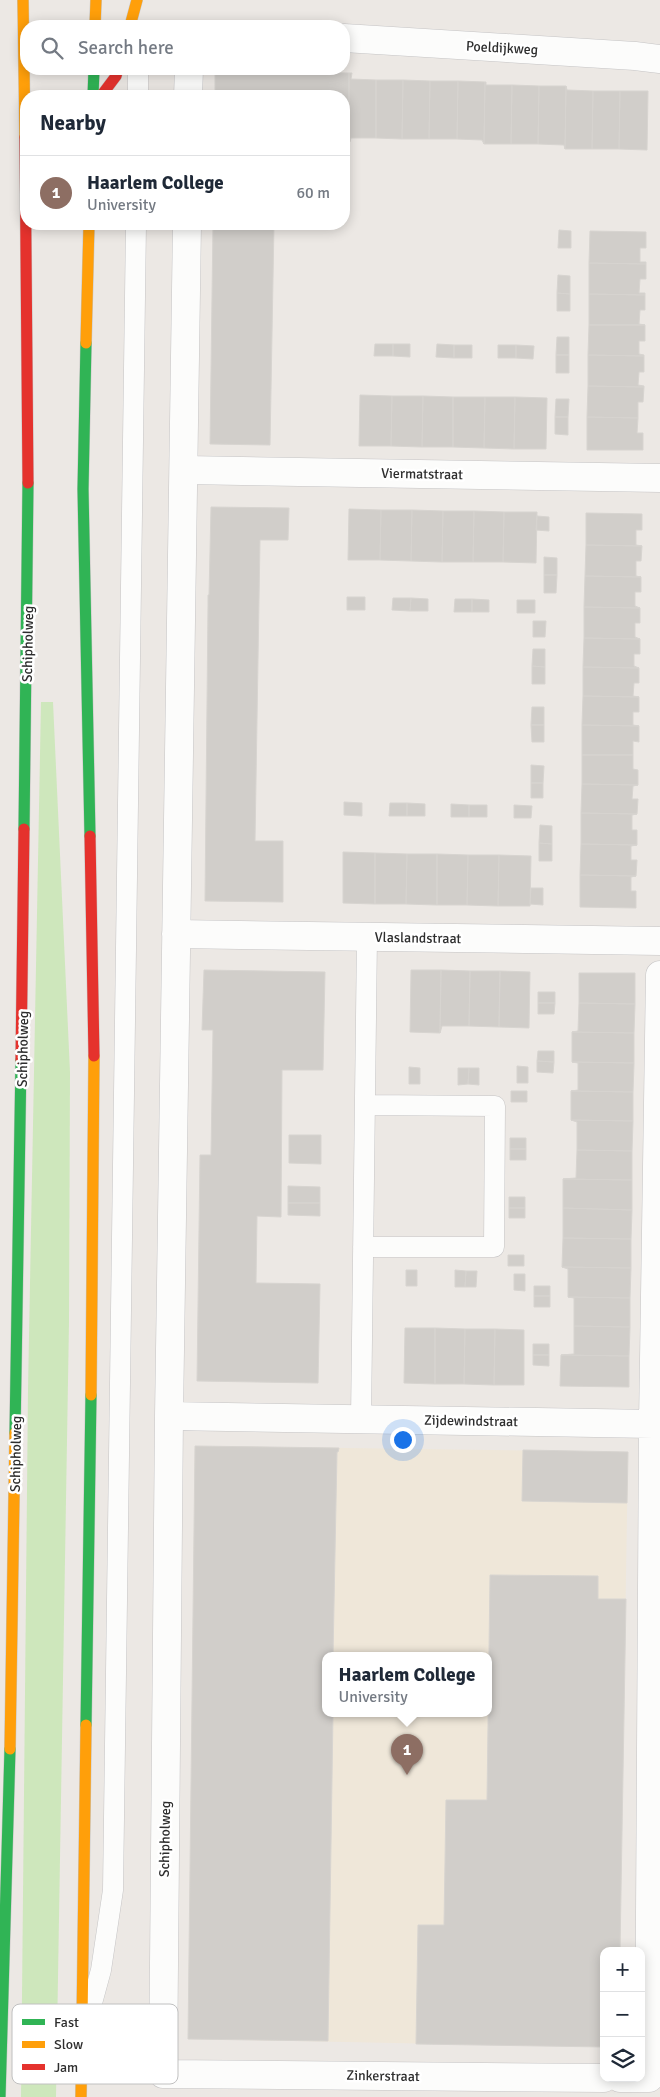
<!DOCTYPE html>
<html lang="en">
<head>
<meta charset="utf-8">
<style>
	:root { --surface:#fff; --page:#f2f2f3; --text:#1f2937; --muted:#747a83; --line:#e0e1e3; --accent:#0b8043 }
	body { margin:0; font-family:Signika,sans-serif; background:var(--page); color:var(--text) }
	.controls { position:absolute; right:15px; bottom:15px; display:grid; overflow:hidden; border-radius:10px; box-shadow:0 2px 12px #0003 }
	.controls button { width:45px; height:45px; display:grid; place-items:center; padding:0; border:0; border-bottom:1px solid var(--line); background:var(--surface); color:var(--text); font:25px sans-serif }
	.you { position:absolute; left:402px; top:1439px; width:18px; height:18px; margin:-12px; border:4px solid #fff; border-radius:50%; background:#1a73e8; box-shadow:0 0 0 8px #1a73e833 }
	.badge { display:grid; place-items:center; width:32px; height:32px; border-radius:50%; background:var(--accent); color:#fff; font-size:16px; font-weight:700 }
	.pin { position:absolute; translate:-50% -41px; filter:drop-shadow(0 1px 2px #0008) }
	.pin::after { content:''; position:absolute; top:26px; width:18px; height:15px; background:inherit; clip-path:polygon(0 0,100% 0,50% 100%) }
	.popup { position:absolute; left:322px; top:1652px; width:170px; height:65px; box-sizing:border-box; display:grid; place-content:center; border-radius:10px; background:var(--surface); filter:drop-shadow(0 1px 4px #0005); font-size:16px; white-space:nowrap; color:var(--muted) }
	.popup b { font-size:19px; color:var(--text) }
	.popup::after { content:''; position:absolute; left:50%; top:100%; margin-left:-10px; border:10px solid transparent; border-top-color:var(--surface) }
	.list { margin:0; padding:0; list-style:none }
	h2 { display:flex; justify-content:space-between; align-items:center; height:65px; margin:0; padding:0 20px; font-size:21px }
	h2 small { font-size:16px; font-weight:400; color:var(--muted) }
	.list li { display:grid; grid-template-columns:32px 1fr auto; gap:15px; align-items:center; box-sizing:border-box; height:75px; padding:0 20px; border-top:1px solid var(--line) }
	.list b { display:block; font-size:19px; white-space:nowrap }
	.list p { margin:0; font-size:16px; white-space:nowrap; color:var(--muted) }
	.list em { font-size:16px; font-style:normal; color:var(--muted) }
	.icon { flex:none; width:28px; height:28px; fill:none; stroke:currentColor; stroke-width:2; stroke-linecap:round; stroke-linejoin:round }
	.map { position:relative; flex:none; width:660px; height:2097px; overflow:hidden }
	.search { position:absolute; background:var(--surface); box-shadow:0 2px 12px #0003; left:20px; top:20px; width:330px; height:55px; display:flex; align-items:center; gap:12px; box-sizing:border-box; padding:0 18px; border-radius:20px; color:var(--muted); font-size:19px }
	.panel { position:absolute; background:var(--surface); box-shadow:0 2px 12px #0003; left:20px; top:90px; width:330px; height:140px; border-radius:20px }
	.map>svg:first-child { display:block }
	.education { fill:#efe7d9; fill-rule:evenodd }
	.green { fill:#cee7bc }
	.building { fill:#d1ceca; stroke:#d7d4d0 }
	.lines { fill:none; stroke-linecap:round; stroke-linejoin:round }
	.lane-casing { stroke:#c5c4c5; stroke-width:21 }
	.street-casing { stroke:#c5c4c5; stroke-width:29 }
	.fast-casing { stroke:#c6c5c4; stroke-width:12 }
	.slow-casing { stroke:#c6c5c4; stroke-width:12 }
	.jam-casing { stroke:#c6c5c4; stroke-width:12 }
	.lane { stroke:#fcfcfb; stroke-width:20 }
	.street { stroke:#fcfcfb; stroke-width:28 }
	.fast { stroke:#30b455; stroke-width:11 }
	.slow { stroke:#ff9f0a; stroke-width:11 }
	.jam { stroke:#e5322d; stroke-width:11 }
	.labels { text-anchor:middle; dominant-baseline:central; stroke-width:5; stroke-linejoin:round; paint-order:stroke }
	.street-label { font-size:14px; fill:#2e2e2e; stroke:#fff }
	.key { fill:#fff; stroke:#c0c0c0; stroke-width:1 }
	.key-label { font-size:14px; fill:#2e2e2e }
</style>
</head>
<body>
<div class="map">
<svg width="660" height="2097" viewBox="0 0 660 2097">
	<rect width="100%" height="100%" fill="#ece8e4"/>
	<path class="education" d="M195 1446 628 1452 620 1951H604V2047L188 2039ZM326 1656H488V1714H326Z"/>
	<path class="green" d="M41 702H53L70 1072 69 1322 56 2097H21L28 1389Z"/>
	<path class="building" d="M215 71 349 73V142H344V96H215Z
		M349 73H352L351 79 376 80V138H351L350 142H349Z
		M376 80H403L402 139 376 138Z
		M403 80 430 81 429 139H402Z
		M430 81H458L457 139H429Z
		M458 81 485 82 484 144 482 140 457 139Z
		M485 82H486V85H512L511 144H484Z
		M512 85 539 86 538 144H511Z
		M539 86H566L565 149 564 145 538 144Z
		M566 86 567 90 593 91 592 149H565Z
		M593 91H620L619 149H592Z
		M620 91H648L647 150 619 149Z
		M213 224H274L270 445 210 444Z
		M559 230 571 231V248H558Z
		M590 231 646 232V248H640V262H646V264L589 263Z
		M589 263 646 264V279H640L639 293H645V295L589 294Z
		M558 275 570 276V294L557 293Z
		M557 293 570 294V311H557Z
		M589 294 645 295V310H640L639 324 645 325H589Z
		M589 325H645V341H639V354L644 355V356L588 355Z
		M557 337H569V355H556Z
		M375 344H393V356H374Z
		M393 344H410V357L393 356Z
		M437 344 454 345V358L436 357Z
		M454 345H472V358H454Z
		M498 345H516V358H498Z
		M516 345 534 346 533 359 516 358Z
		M556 355H569V373H556Z
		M588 355 644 356V372H639L638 385 644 386V387L588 386Z
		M588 386 644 387 643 402H638V418L587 417Z
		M360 395 392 396 391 446H359Z
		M392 396H423L422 447 391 446Z
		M423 396 453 397V447H422Z
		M453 397H485L484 448 453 447Z
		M485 397H515L514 449 484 448Z
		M515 397 547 398 546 449H514Z
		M556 399H569L568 417H555Z
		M555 417H568V435L555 434Z
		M587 417 638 418 637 433H643V450H587Z
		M211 507 289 508 288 540H260L255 841H283V902L205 901 208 605V595H209Z
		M349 509 381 510 380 560H348Z
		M381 510H412L411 561 380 560Z
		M412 510 443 511 442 562 411 561Z
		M443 511H474L473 562H442Z
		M474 511 504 512 503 562H473Z
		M504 512H537L536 563 503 562Z
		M586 513 642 514V530H636V545L642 546 586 545Z
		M537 516 549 517V531L536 530Z
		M586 545 642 546 641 561H636V576L641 577 585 576Z
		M544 557 557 558V575H544Z
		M544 575H557L556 593H544Z
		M585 576 641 577V592H635V606L640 608 584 607Z
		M347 597H365V610H347Z
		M393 598H411L410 611 392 610Z
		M411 598 428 599V611H410Z
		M455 599H472V612H454Z
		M472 599 489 600V612H472Z
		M517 600H535V613H517Z
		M584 607 640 608V623H635V637L640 639 584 638Z
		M533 621H546L545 637H533Z
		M584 638 640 639V654H634V666L639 668 583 667Z
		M533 649H545V667L532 666Z
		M532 666 545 667V684H532Z
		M583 667 639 668V683H634L633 696 639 697 583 696Z
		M583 696 639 697V712H633V725L639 726 582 725Z
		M532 707H544V725H531Z
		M531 725H544V742H532Z
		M582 725 639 726V742L633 741V755H582Z
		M582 755H633V769L638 770V785L582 784Z
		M531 765 544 766 543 783H531Z
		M531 783H543V798H531Z
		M582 784 638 785 633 786 632 799H638L637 814 581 813Z
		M344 802 362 803V816L344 815Z
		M390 803H407V816H389Z
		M407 803 425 804V816H407Z
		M451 804 469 805V817H451Z
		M469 805H487V817H469Z
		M514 805 532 806 531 818H514Z
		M581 813 637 814 632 815V830H637V845L581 844Z
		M540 825 552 826V844L539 843Z
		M539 843 552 844V861H539Z
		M581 844 637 845 631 846V860H637L636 876 580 875Z
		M343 852 375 853V904L343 903Z
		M375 853 407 854 406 904H375Z
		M407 854H437V905L406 904Z
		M437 854 468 855 467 905H437Z
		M468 855H499L498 906 467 905Z
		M499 855 531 856 530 906H498Z
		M580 875 636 876 631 877V891H636V908L580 907Z
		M531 888H543V905L530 904Z
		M204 970 325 972 323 1070H282L281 1217 257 1216 256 1283 320 1284 318 1383 197 1381 200 1155H211L213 1030H202Z
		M411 970H441L440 1033 410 1032Z
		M441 970 470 971 469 1026H442L440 1033Z
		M470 971H500L499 1027 469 1026Z
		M500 971 530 972 529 1028 499 1027Z
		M579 973H635V1004L579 1003Z
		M538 992H555V1003H538Z
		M538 1003H555L554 1014H538Z
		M579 1003 635 1004 634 1033 572 1032 578 1031Z
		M572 1032 634 1033V1063L572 1062Z
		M538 1051H554V1062L537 1061Z
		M537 1061 554 1062 553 1073 537 1072Z
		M572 1062 634 1063 633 1092 571 1091 578 1090V1063Z
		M517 1066 528 1067V1083H517Z
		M409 1067 420 1068V1084H409Z
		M458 1068H469L468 1084 458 1085Z
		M469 1068H479V1085L468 1084Z
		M511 1091H527V1102H511Z
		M571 1091 633 1092V1121L571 1120Z
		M571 1120 633 1121 632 1151 577 1150V1122Z
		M289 1135H321V1164L289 1163Z
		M510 1138H526V1149H510Z
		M510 1149H526V1160H510Z
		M577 1150 632 1151V1180L563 1179 576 1178Z
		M563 1179 632 1180V1210L563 1208Z
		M288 1186 320 1187V1203H288Z
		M509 1197H525V1208H509Z
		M288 1203H320V1216L288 1215Z
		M509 1208H525V1218H509Z
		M563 1208 632 1210 631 1239 563 1238Z
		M563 1238 631 1239V1268L562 1267Z
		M508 1255H524V1266H508Z
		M562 1267 631 1268 630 1298 568 1297V1269Z
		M406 1270H417V1286H406Z
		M455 1270 466 1271 465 1287H455Z
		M466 1271H477L476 1287H465Z
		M514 1274H525V1291L514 1290Z
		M534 1286H550V1296H534Z
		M534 1296H550V1307H534Z
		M568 1297 630 1298V1327L574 1326V1298Z
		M574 1326 630 1327 629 1356 561 1355 574 1354Z
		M405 1328H435V1384L404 1383Z
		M435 1328 465 1329 464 1384H435Z
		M465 1329H495L494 1385 464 1384Z
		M495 1329 524 1330V1385H494Z
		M533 1344H549V1355H533Z
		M533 1355H549V1366L533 1365Z
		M561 1355 629 1356V1387L560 1386Z
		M195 1446 339 1448 338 1452H337L333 1656H326V1714H333L328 2041 188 2039Z
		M523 1450 628 1452 627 1503 522 1501Z
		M490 1575 598 1576V1599H626L620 1951H604V2047L416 2044 418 1925H444L446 1800H487Z"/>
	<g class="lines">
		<defs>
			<path id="lane" d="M138 96V69
				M363 1247H494L495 1106 365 1105
				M361 1419 367 937
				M89 2014 101 1970 113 1890 136 224"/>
			<path id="street" d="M344 38 635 56 660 59
				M188 96 189 69
				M187 224 169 1416 163 2074 604 2078
				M185 470 660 478
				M176 934 660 941
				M169 1416 653 1424
				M83 2037 120 2031 162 2018
				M620 2078H649L653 1424 660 975"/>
			<path id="fast" d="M93 96 94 69
				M86 343 83 489 90 836
				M24 829 28 483
				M15 1433 21 1060
				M86 1725 91 1395
				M0 2097 10 1749"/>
			<path id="slow" d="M23 0 25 137
				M95 26 96 0
				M130 26 137 0
				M86 343 89 224
				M91 1395 94 1056
				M10 1749 15 1433
				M81 2097 86 1725"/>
			<path id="jam" d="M101 96 116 76 118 69
				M25 137 28 483
				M90 836 94 1056
				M21 1060 24 829"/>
		</defs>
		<use href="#lane" class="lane-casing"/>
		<use href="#street" class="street-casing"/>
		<use href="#fast" class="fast-casing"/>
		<use href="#slow" class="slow-casing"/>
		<use href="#jam" class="jam-casing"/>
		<use href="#lane" class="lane"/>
		<use href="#street" class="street"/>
		<use href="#fast" class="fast"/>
		<use href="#slow" class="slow"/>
		<use href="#jam" class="jam"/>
	</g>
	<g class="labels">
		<g class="street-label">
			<text transform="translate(502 48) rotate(3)">Poeldijkweg</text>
			<text transform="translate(422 474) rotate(1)">Viermatstraat</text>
			<text transform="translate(28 644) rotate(-89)">Schipholweg</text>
			<text transform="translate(418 938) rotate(1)">Vlaslandstraat</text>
			<text transform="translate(23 1049) rotate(-89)">Schipholweg</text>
			<text transform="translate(471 1421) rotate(1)">Zijdewindstraat</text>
			<text transform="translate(16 1454) rotate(-89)">Schipholweg</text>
			<text transform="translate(165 1839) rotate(-89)">Schipholweg</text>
			<text transform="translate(383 2076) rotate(1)">Zinkerstraat</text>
		</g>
	</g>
	<rect x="12" y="2004" width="166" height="80" rx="8" class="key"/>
	<rect x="22" y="2019" width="23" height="6" fill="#30b455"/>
	<rect x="22" y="2041" width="23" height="7" fill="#ff9f0a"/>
	<rect x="22" y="2064" width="23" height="6" fill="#e5322d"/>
	<g class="key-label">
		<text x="54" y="2027">Fast</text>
		<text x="54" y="2049">Slow</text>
		<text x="54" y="2072">Jam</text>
	</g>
</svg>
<div class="controls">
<button>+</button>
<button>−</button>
<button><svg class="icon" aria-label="layers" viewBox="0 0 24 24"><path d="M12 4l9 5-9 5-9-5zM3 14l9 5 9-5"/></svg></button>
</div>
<div class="you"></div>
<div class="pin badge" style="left:407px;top:1775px;background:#8d6e63">1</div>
<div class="popup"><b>Haarlem College</b>University</div>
<div class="search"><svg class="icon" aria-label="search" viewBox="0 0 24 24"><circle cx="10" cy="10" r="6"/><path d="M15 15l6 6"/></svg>Search here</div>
<section class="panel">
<h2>Nearby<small></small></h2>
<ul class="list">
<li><span class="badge" style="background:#8d6e63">1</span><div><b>Haarlem College</b><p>University</p></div><em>60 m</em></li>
</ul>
</section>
</div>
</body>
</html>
